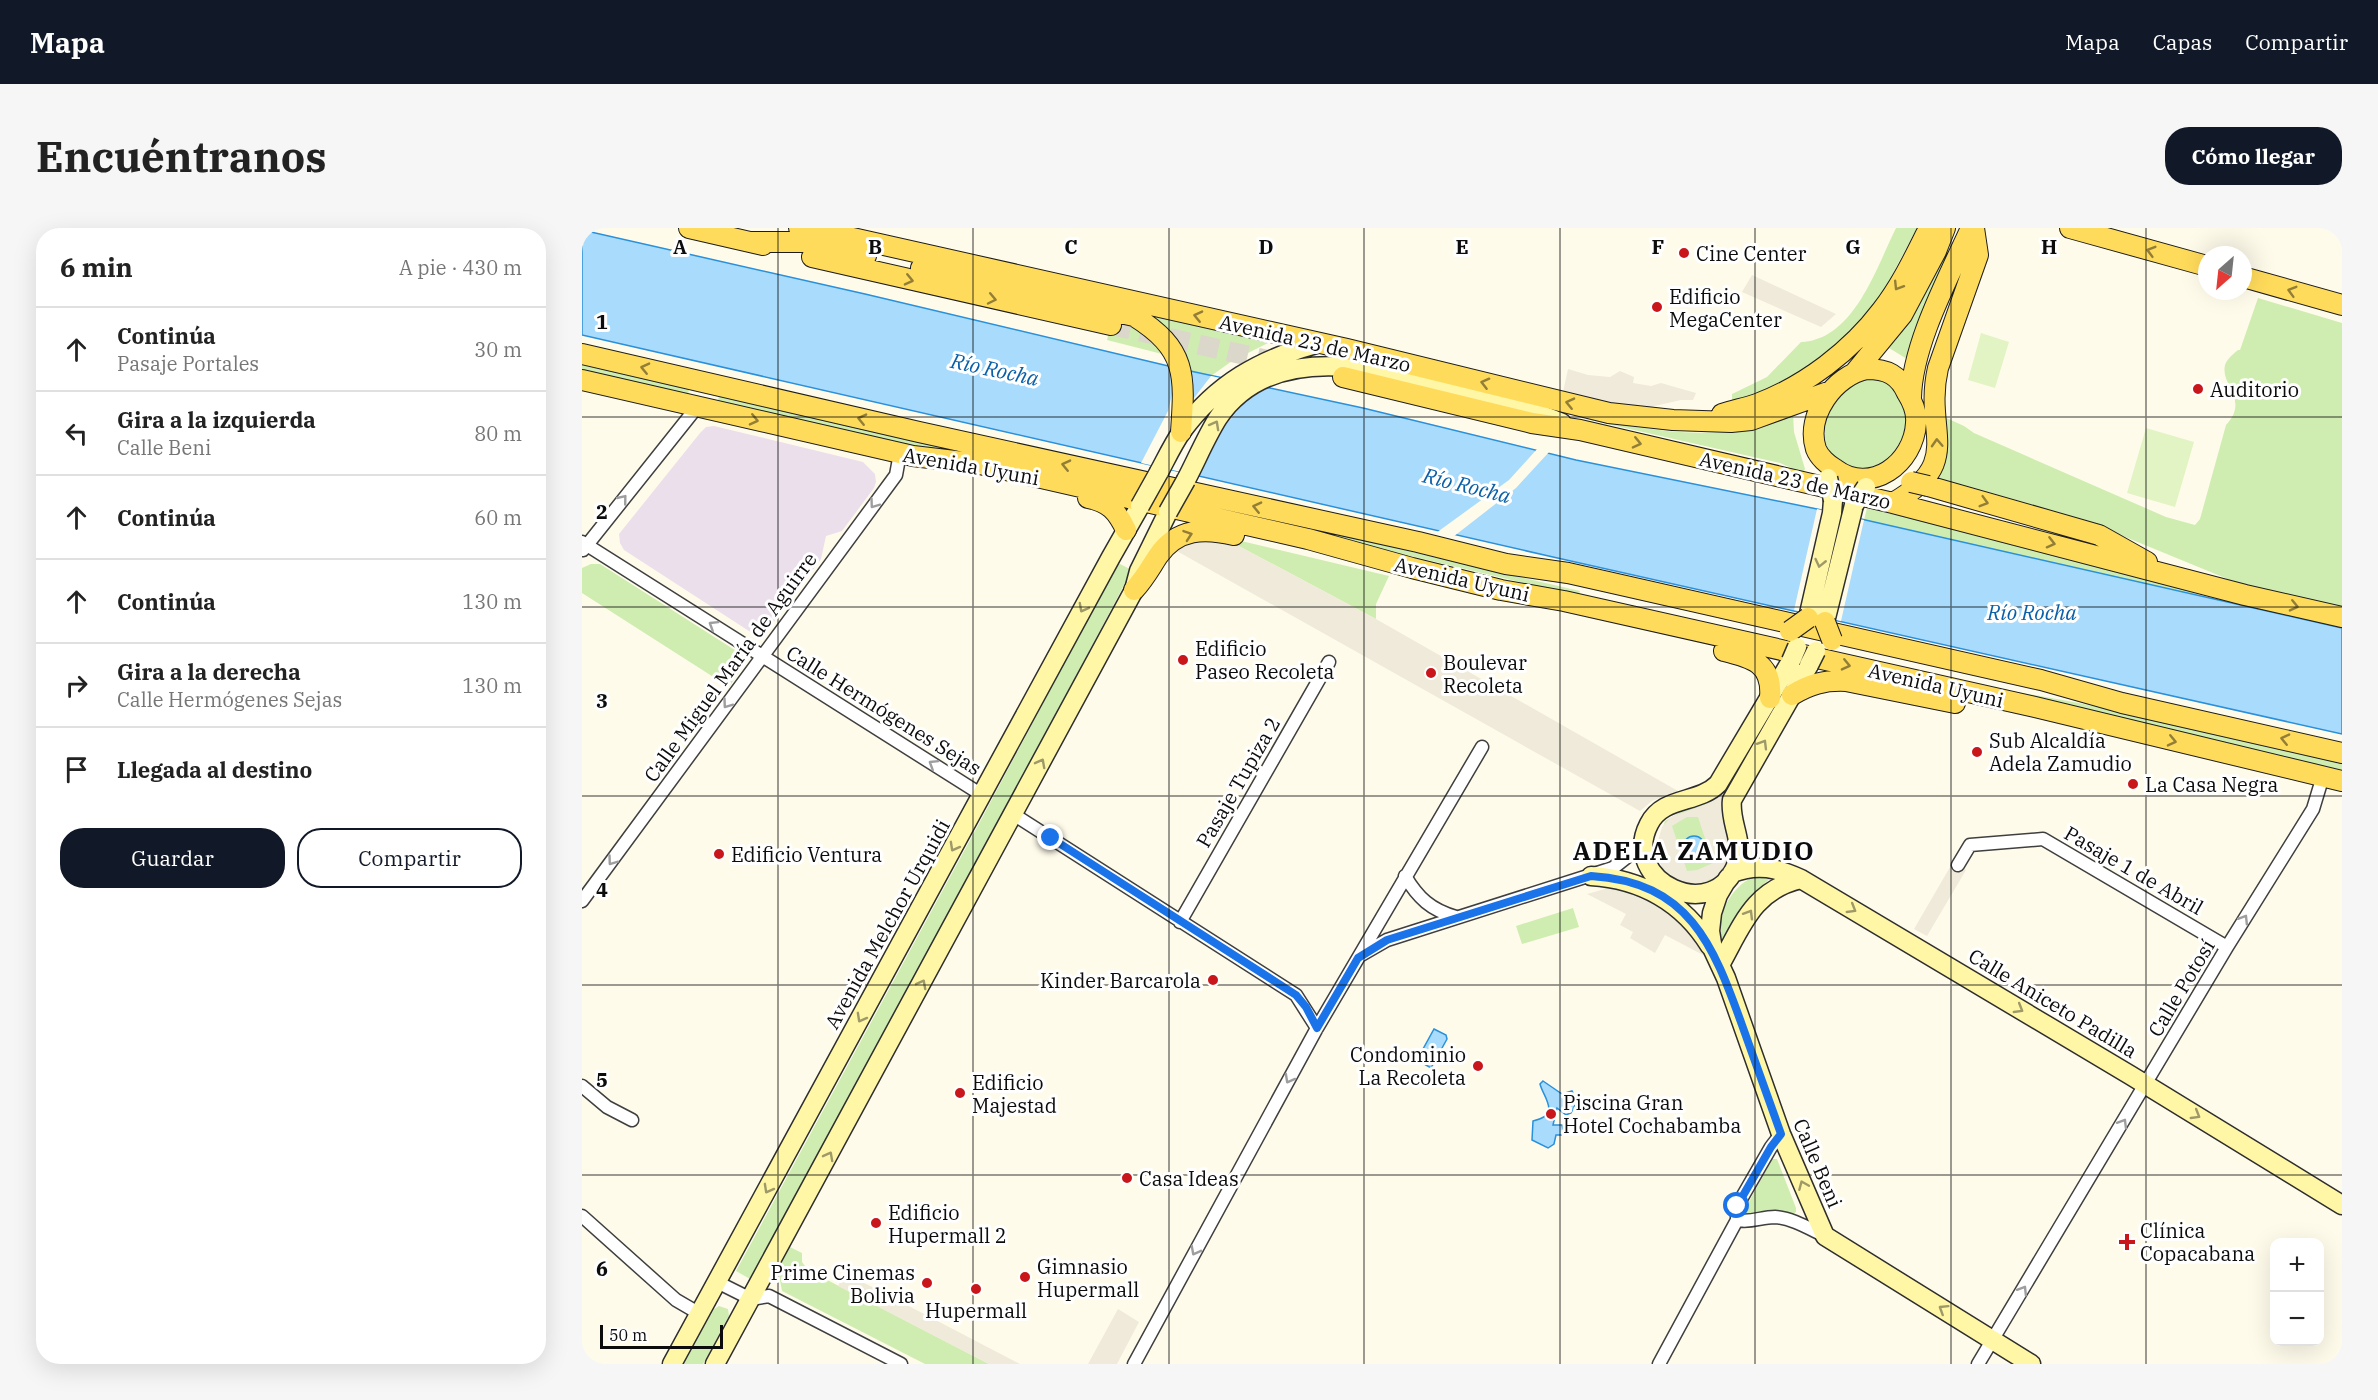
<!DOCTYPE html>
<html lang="es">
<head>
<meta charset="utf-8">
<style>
	:root { --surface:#fff; --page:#f6f6f6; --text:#222; --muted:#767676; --line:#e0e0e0; --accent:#111827 }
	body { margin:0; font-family:"IBM Plex Serif",serif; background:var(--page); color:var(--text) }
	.controls { position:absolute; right:18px; bottom:18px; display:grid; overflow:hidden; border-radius:12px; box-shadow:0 6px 24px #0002 }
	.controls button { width:54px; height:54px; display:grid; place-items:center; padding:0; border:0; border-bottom:2px solid var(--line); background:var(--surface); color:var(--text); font:30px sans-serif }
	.compass { position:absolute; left:1616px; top:18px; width:54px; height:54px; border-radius:50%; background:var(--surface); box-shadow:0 6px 24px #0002; rotate:207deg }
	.scale { position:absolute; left:18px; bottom:15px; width:123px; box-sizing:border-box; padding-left:6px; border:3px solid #0c0c0c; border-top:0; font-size:16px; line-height:21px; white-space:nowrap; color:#0c0c0c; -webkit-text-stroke:4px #fff; paint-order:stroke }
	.stop { position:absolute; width:18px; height:18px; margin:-14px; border:4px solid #1a73e8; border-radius:50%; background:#fff }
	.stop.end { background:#1a73e8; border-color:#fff; box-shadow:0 2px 6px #0008 }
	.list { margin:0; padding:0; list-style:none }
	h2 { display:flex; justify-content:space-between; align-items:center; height:78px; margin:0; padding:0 24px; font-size:26px }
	h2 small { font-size:20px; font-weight:400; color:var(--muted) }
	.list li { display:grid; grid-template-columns:39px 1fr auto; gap:18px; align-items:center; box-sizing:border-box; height:84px; padding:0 24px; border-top:2px solid var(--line) }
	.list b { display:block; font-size:22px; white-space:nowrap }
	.list p { margin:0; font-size:20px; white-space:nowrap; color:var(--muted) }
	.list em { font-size:20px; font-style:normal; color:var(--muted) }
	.actions { display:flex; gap:12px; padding:18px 24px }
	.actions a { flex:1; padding:14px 0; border:2px solid var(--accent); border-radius:24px; text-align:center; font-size:21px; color:var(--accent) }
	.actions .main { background:var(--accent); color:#fff }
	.icon { flex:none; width:33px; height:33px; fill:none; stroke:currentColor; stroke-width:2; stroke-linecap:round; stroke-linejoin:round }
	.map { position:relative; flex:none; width:1760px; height:1136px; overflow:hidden; border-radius:24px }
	header { display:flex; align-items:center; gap:36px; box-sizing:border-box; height:84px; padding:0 30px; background:var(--accent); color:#fff }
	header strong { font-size:28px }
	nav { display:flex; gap:33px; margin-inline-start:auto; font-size:21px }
	.intro { display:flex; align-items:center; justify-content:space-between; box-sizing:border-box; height:144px; padding:0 36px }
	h1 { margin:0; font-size:42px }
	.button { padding:15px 27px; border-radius:24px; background:var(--accent); color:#fff; font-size:21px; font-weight:700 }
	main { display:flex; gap:36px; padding:0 36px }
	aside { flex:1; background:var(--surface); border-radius:24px; box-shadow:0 6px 24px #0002 }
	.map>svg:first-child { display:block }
	.industrial { fill:#ebdfec }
	.green { fill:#cfedb0 }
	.pitch { fill:#e2f4c3 }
	.plaza { fill:#efead9; fill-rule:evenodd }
	.water { fill:#a9dbfc; stroke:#2990db; stroke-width:1.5 }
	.pier { fill:#fffbeb }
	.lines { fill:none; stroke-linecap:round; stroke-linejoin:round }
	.primary-tunnel { stroke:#dbd7ca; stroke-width:20; stroke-dasharray:20 10; stroke-linecap:butt }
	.minor-casing { stroke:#3f3f3f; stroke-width:15 }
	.secondary-casing { stroke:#2e2e2e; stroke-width:21 }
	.primary-casing { stroke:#1d1d1d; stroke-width:22 }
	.minor { stroke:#fff; stroke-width:12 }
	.secondary { stroke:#fff7a6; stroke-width:18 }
	.primary { stroke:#ffdb5b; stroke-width:20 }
	.secondary-bridge-casing { stroke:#2e2e2e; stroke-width:21; stroke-linecap:butt }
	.primary-bridge-casing { stroke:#1d1d1d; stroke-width:22; stroke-linecap:butt }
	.secondary-bridge { stroke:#fff7a6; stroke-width:18 }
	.primary-bridge { stroke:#ffdb5b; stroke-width:20 }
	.oneway { stroke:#927e37 }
	.oneway2 { stroke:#9e9968 }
	.oneway3 { stroke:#9e9e9e }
	.route { stroke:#1a73e8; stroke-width:8 }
	.grid { fill:none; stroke:#0c0c0c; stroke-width:1.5; stroke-opacity:0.55 }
	.poi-dot { fill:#c9161b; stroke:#fff; stroke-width:2 }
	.labels { text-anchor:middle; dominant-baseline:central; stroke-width:6; stroke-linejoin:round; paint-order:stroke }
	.poi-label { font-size:20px; fill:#0c0c0c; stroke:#fff; text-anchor:start }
	.street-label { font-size:20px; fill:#0c0c0c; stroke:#fff }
	.water-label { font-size:21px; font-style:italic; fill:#0960a9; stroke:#fff }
	.district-label { font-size:26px; font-weight:bold; letter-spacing:1.5px; fill:#0c0c0c; stroke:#fff }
	.grid-label { font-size:20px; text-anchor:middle; font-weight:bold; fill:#0c0c0c; stroke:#fff; stroke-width:6; stroke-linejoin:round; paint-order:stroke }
</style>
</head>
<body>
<header>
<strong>Mapa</strong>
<nav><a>Mapa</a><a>Capas</a><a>Compartir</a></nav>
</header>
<div class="intro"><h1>Encuéntranos</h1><a class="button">Cómo llegar</a></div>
<main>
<aside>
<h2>6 min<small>A pie · 430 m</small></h2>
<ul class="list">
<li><svg class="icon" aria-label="ahead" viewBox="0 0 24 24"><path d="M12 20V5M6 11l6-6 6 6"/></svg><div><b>Continúa</b><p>Pasaje Portales</p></div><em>30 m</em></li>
<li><svg class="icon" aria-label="left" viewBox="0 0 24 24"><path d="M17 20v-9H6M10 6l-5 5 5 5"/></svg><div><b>Gira a la izquierda</b><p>Calle Beni</p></div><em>80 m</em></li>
<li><svg class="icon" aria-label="ahead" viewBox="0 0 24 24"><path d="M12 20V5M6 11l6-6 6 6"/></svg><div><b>Continúa</b></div><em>60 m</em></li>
<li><svg class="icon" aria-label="ahead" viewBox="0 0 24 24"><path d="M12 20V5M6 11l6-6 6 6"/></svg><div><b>Continúa</b></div><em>130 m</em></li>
<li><svg class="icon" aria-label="right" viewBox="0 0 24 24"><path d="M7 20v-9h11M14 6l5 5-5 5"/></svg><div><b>Gira a la derecha</b><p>Calle Hermógenes Sejas</p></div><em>130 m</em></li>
<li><svg class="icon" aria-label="arrive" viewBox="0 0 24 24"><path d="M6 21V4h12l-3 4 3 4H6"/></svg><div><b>Llegada al destino</b></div></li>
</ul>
<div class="actions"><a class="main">Guardar</a><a>Compartir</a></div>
</aside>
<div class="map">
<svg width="1760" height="1136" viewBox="0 0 1760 1136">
	<rect width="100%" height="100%" fill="#fffbeb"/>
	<path class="industrial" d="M132 198 281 234 293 246 294 254 292 260 260 303 244 308 239 331 185 403 179 406 170 405 42 322 38 315 37 306 118 205 124 199Z"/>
	<path class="green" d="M1314 0H1335L1302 62 1273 101 1241 131 1199 159 1150 175V166L1185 149 1219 114C1272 112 1294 40 1314 0Z
		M1362 25 1366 26 1325 131 1307 120 1336 78Z
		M1676 70 1760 95V382L1719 373 1648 352 1524 301 1351 252 1360 188 1382 198 1392 205 1584 289 1613 297 1618 291 1644 197C1668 171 1638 158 1643 137 1645 131 1651 126 1656 122H1658Z
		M559 85 686 115 650 133 629 148 608 143Z
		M531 88 559 98 584 127 525 112Z
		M0 137 107 161 106 168 0 145Z
		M1292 150C1357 164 1313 270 1255 231 1233 217 1244 182 1260 166 1268 157 1280 152 1292 150Z
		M137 168 543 256 325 218 135 176Z
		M1211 184 1212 204 1223 241 1221 245 1198 235 999 190C1050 198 1102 210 1153 202 1172 199 1192 190 1211 184Z
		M607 272 998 363 996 368 606 275Z
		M1285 280 1516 335 1637 373 1282 292Z
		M638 308 807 348 794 376V391Z
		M536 335 550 342 414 599 168 1051 154 1043 400 590Z
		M9 336H18L159 426 163 431 160 440 147 459 0 365V340Z
		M1368 452 1497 475 1760 533V542Z
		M1144 562 1129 652 1119 656 1081 641 1074 620 1083 593 1097 585 1127 575Z
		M1174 648H1189V650L1167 669 1142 712H1140C1134 687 1149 657 1174 648Z
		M991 680 997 699 940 716 934 698Z
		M1190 931H1195L1214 980V984L1211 986 1189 982 1166 989 1162 983Z
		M208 1019 220 1025V1034L226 1042 407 1136H343L200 1063 196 1042Z
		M137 1078 146 1081 147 1088 121 1136H102L132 1081Z"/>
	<path class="pitch" d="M1399 105 1427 114 1413 160 1386 152Z
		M1564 200 1612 214 1593 279 1545 265Z"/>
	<path class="plaza" d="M1170 47 1254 86 1239 99 1160 64Z
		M986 141 1006 147 1028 149 1038 143 1052 149 1051 155 1069 158 1079 155 1114 165 1111 172H1099L1064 180 1058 177H1039L981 164Z
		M638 308 794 391 1096 563 1070 573 1058 583 593 322 621 311Z
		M1144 562 1142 569 1148 626 1145 637 1138 646 1119 656 1098 654 1081 641 1076 631 1074 620 1080 599 1089 589 1127 575ZM1105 589H1116L1131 635 1115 642 1105 643 1090 598Z
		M1371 634 1384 642 1345 708 1332 701Z
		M1030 659 1047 660 1100 689 1117 714 1123 728 1083 707 1073 725 1048 710 1051 704 1038 697 1044 686 1005 666Z
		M263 1045 319 1074 438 1136H407L366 1115 256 1058Z
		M536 1081 557 1094 535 1136H506Z"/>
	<path class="water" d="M0 2 283 66 599 141 781 180 994 232 1235 281 1760 400V506L971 329 0 107Z
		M1101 619a11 11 0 1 1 22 0a11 11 0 1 1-22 0Z
		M852 801 864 807 865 811 849 840 835 832Z
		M961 853 980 866 990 863 995 873 989 885 984 887 975 880 971 897H980L982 905 979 907H974L972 916 966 920 950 912 951 893C980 887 961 869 958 856Z"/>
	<path class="pier" d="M587 138 608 143 609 174 629 148 684 160 662 175 641 200 617 248 559 235 586 183 591 162V150Z
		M956 220 968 223 934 260 871 309 854 305 927 252Z
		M1235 281 1282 292 1259 393 1212 382Z"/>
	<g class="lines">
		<path class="primary-tunnel" d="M529 97 699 135"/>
		<defs>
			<path id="minor" d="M0 314 400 567
				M1 322 115 179
				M431 586 714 767 735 800
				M1376 637 1388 617 1461 611 1645 719
				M823 648C836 670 849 682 874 689
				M0 673 314 247 318 225
				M598 694 747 434
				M779 727 805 712 1031 640 1050 625 1062 609
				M0 858 25 879 50 892
				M0 988 94 1072 118 1086
				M1155 992C1169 995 1179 989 1193 989 1210 990 1228 1001 1243 1008
				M135 1054 169 1071 187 1068 319 1136
				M552 1136 735 800 900 519
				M1077 1136 1155 992V978L1189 919 1199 906
				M1396 1136 1645 719 1731 581 1741 548"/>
			<path id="secondary" d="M577 244C584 231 591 216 600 203 634 156 679 131 734 116
				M604 252C615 231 624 209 636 190 666 145 716 135 766 139L952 184 980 195
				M1226 390 1250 285 1251 272
				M1243 394 1272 277
				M1209 433 1136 556C1116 576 1081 568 1067 596 1037 654 1133 698 1155 635 1162 612 1147 594 1150 572L1227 437
				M1150 645C1176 635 1195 640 1219 651L1548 847 1760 977
				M1009 648C1059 651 1101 674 1128 718
				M1146 650 1136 667 1130 685 1128 703 1131 722 1144 750 1199 906 1243 1008 1449 1136
				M1138 737C1160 698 1171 662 1219 651
				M90 1136 529 329 558 278
				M133 1136 552 362 557 343 586 284"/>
			<path id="primary" d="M107 0 181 17
				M217 0 235 2 765 121 1027 185 1091 192 1149 194 1169 192 1249 163
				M1488 0 1625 38
				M168 14H223L284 28
				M230 29 529 97
				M339 40 552 88C605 121 603 147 599 204
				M1661 49 1760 77
				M0 126 337 204 836 314 924 336 986 345 1026 354 1459 452 1540 475 1760 525
				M1285 141C1305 141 1317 147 1325 165 1330 173 1335 185 1334 195 1332 235 1289 268 1253 241 1246 237 1237 229 1234 221 1223 187 1253 147 1285 141Z
				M1274 143 1320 87 1354 23 1363 0
				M761 149 950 195 998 202 1311 275 1663 367 1760 389
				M0 152 331 228 398 236 726 311 830 340 919 362 982 373 1453 479 1760 553
				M1329 170C1330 116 1367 49 1389 0
				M1140 186C1152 182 1164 180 1175 176 1223 158 1269 123 1300 82 1318 59 1331 32 1344 6
				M1346 258 1517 307 1565 334
				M506 270C527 274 535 283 544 302
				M1311 275C1384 233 1341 205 1356 140L1396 27 1392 0
				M552 362C563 350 568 340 576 328 595 300 623 300 652 307
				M1142 423C1170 430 1191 435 1188 470
				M1210 467C1228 456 1243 452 1264 453L1373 475"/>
		</defs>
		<use href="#minor" class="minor-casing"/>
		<use href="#secondary" class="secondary-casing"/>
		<use href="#primary" class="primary-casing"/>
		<use href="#minor" class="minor"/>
		<use href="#secondary" class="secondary"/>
		<use href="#primary" class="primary"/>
		<defs>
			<path id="secondary-bridge" d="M1246 250 1251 272
				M1272 277 1284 259
				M558 278 577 244
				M586 284 604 252
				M1209 433 1215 419
				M1227 437 1234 423"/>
			<path id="primary-bridge" d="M1329 254 1346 258
				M1243 394 1250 412
				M1208 403 1226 390"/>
		</defs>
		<use href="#secondary-bridge" class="secondary-bridge-casing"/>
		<use href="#primary-bridge" class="primary-bridge-casing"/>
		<use href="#secondary-bridge" class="secondary-bridge"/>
		<use href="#primary-bridge" class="primary-bridge"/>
	</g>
	<defs><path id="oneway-chevron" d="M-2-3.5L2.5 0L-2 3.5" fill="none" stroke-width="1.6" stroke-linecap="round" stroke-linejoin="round" transform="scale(1.5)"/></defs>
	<g class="oneway">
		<use href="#oneway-chevron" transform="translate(1569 23) rotate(-164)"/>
		<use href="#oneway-chevron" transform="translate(327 52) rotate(13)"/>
		<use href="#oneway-chevron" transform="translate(1316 58) rotate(122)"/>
		<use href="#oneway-chevron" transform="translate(1710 63) rotate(-164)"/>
		<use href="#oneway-chevron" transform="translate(410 71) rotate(12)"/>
		<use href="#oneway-chevron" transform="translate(616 88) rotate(-167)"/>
		<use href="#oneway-chevron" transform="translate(63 140) rotate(-167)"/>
		<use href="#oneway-chevron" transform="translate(903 155) rotate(-166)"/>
		<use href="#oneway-chevron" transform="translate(988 175) rotate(-167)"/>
		<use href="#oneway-chevron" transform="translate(280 191) rotate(-167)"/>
		<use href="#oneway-chevron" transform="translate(172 192) rotate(13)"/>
		<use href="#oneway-chevron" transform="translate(1055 215) rotate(13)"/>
		<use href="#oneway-chevron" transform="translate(1355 215) rotate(-93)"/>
		<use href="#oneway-chevron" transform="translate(484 237) rotate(-167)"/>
		<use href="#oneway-chevron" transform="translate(1402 274) rotate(16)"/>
		<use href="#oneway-chevron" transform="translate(675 279) rotate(-167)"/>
		<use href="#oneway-chevron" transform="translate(606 307) rotate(-19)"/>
		<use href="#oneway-chevron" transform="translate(1469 315) rotate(14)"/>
		<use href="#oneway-chevron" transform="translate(1712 378) rotate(13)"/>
		<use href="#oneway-chevron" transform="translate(1264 437) rotate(13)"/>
		<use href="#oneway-chevron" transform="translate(1703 511) rotate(-167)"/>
		<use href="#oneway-chevron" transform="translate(1590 513) rotate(13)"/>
	</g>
	<g class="oneway2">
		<use href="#oneway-chevron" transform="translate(633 197) rotate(-61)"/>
		<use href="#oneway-chevron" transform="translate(1238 335) rotate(103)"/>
		<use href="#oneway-chevron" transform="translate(501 380) rotate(118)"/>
		<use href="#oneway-chevron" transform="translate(1181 516) rotate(-59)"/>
		<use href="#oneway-chevron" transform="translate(459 535) rotate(-62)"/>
		<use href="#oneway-chevron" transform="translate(372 619) rotate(119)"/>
		<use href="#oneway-chevron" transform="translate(1270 681) rotate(31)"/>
		<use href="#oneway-chevron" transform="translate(1167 686) rotate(-59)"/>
		<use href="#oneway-chevron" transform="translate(340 756) rotate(-62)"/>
		<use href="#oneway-chevron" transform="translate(1437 781) rotate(31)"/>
		<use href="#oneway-chevron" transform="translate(279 790) rotate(119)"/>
		<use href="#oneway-chevron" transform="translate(1614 887) rotate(31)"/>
		<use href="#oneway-chevron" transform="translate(247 928) rotate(-62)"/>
		<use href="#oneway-chevron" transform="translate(1221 957) rotate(-113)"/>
		<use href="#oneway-chevron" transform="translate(186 961) rotate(119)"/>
		<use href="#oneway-chevron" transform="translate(1361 1081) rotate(-148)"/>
	</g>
	<g class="oneway3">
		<use href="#oneway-chevron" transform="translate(41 271) rotate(-51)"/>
		<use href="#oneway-chevron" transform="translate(292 276) rotate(126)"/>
		<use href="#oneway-chevron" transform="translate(131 397) rotate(-148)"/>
		<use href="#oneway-chevron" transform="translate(145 476) rotate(126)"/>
		<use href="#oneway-chevron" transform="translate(351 536) rotate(-148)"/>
		<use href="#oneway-chevron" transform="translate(30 633) rotate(126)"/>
		<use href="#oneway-chevron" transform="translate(1662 691) rotate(-58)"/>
		<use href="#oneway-chevron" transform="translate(707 851) rotate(119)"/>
		<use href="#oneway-chevron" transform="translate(1541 895) rotate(-59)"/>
		<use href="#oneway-chevron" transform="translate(613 1023) rotate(118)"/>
		<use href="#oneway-chevron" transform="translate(1441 1062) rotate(-58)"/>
	</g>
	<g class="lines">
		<path class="route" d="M469 610 714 767 724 779 735 800 776 730 805 712 1009 648C1107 654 1131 716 1160 797 1173 834 1186 870 1199 906L1189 919 1155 978"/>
	</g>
	<path class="grid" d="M196 0V1136M391 0V1136M587 0V1136M782 0V1136M978 0V1136M1173 0V1136M1369 0V1136M1564 0V1136M0 189H1760M0 379H1760M0 568H1760M0 757H1760M0 947H1760"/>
	<g class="poi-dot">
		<circle cx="1102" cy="25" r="6"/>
		<circle cx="1075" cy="79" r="6"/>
		<circle cx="1616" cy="161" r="6"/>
		<circle cx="601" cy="432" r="6"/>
		<circle cx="849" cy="445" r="6"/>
		<circle cx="1395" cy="524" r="6"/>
		<circle cx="1551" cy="556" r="6"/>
		<circle cx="137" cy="626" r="6"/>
		<circle cx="631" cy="752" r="6"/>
		<circle cx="896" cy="838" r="6"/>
		<circle cx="378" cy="865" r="6"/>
		<circle cx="969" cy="886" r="6"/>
		<circle cx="545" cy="950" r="6"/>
		<circle cx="294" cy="995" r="6"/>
		<path d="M1542 1005h6v6h6v6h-6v6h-6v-6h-6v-6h6z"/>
		<circle cx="443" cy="1049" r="6"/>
		<circle cx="345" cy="1055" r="6"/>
		<circle cx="394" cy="1061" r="6"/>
	</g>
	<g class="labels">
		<g class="poi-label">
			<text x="1114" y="25">Cine Center</text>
			<text x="1087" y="68">Edificio<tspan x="1087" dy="23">MegaCenter</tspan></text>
			<text x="1628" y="161">Auditorio</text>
			<text x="613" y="420">Edificio<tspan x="613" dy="23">Paseo Recoleta</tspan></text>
			<text x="861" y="434">Boulevar<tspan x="861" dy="23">Recoleta</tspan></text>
			<text x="1407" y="512">Sub Alcaldía<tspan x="1407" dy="23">Adela Zamudio</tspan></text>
			<text x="1563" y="556">La Casa Negra</text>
			<text x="149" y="626">Edificio Ventura</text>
			<text x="619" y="752" text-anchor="end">Kinder Barcarola</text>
			<text x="884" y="826" text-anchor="end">Condominio<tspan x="884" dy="23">La Recoleta</tspan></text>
			<text x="390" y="854">Edificio<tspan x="390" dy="23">Majestad</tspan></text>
			<text x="981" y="874">Piscina Gran<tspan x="981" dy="23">Hotel Cochabamba</tspan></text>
			<text x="557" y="950">Casa Ideas</text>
			<text x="306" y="984">Edificio<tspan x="306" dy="23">Hupermall 2</tspan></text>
			<text x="1558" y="1002">Clínica<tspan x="1558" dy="23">Copacabana</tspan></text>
			<text x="455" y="1038">Gimnasio<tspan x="455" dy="23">Hupermall</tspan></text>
			<text x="333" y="1044" text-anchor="end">Prime Cinemas<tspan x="333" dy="23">Bolivia</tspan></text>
			<text x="394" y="1082" text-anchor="middle">Hupermall</text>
		</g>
		<g class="street-label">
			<text transform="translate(733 115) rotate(13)">Avenida 23 de Marzo</text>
			<text transform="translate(389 238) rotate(10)">Avenida Uyuni</text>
			<text transform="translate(1213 252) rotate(13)">Avenida 23 de Marzo</text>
			<text transform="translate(880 351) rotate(13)">Avenida Uyuni</text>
			<text transform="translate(148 439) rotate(-54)">Calle Miguel María de Aguirre</text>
			<text transform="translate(1354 457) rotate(13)">Avenida Uyuni</text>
			<text transform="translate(302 482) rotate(32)">Calle Hermógenes Sejas</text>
			<text transform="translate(656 554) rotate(-60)">Pasaje Tupiza 2</text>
			<text transform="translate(1552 642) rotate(30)">Pasaje 1 de Abril</text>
			<text transform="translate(305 696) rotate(-61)">Avenida Melchor Urquidi</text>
			<text transform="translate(1599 760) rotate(-59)">Calle Potosí</text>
			<text transform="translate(1471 775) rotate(31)">Calle Aniceto Padilla</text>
			<text transform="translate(1236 935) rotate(67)">Calle Beni</text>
		</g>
		<g class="water-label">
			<text transform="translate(413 141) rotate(12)">Río Rocha</text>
			<text transform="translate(885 257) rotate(14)">Río Rocha</text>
			<text x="1450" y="384">Río Rocha</text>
		</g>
		<g class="district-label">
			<text x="1112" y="622">ADELA ZAMUDIO</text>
		</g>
	</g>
	<g class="grid-label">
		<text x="98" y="26">A</text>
		<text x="293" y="26">B</text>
		<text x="489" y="26">C</text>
		<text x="684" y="26">D</text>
		<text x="880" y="26">E</text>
		<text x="1076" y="26">F</text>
		<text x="1271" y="26">G</text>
		<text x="1467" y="26">H</text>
		<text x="20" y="101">1</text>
		<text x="20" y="291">2</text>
		<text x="20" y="480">3</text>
		<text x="20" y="669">4</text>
		<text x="20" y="859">5</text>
		<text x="20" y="1048">6</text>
	</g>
</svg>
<div class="controls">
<button>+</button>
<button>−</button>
</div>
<svg class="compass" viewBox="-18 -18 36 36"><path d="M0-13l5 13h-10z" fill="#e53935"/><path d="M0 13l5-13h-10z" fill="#767676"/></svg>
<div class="scale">50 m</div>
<div class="stop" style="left:1155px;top:978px"></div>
<div class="stop end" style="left:469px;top:610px"></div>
</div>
</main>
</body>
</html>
